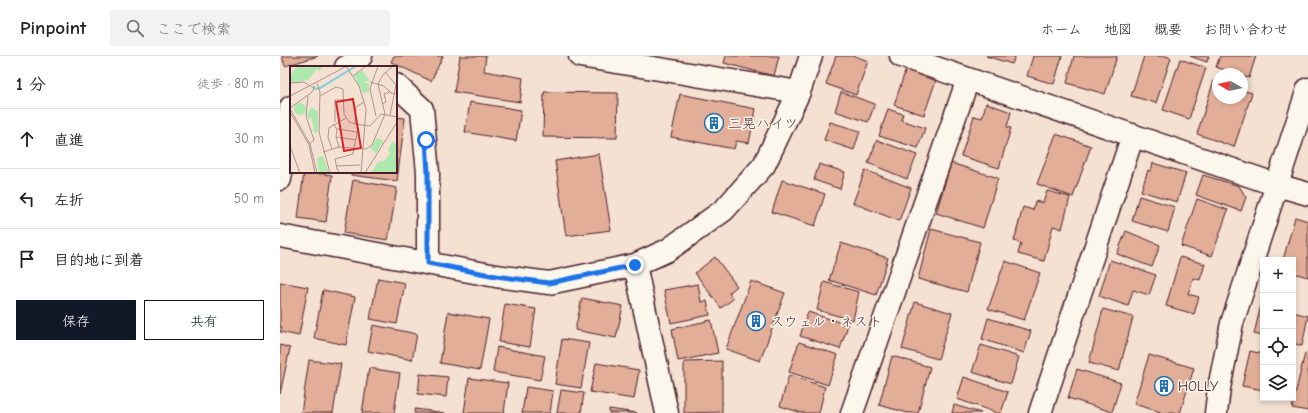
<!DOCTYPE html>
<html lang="ja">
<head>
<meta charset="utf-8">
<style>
	:root { --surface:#fff; --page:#f2f2f2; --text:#222; --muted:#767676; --line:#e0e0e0; --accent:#111827 }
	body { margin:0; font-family:"Comic Neue","Klee One",sans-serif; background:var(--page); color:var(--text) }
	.controls { position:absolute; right:12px; bottom:12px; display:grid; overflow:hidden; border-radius:0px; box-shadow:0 2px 6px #0003 }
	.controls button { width:36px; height:36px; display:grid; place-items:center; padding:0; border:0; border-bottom:1px solid var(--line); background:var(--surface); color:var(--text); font:20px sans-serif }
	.compass { position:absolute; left:932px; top:12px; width:36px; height:36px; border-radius:50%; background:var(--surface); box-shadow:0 2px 6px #0003; rotate:279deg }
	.stop { position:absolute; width:12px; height:12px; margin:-9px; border:3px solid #1a73e8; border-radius:50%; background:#fff }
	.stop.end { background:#1a73e8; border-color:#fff; box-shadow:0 1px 4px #0008 }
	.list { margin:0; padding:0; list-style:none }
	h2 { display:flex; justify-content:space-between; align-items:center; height:52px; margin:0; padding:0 16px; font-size:17px }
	h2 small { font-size:13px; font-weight:400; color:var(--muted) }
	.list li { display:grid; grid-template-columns:26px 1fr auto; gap:12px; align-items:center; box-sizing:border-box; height:60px; padding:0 16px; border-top:1px solid var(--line) }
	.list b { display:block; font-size:15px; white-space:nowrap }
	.list em { font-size:13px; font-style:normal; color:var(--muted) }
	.actions { display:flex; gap:8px; padding:12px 16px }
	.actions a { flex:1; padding:9px 0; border:1px solid var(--accent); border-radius:0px; text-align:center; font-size:14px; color:var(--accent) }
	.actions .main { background:var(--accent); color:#fff }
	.icon { flex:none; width:22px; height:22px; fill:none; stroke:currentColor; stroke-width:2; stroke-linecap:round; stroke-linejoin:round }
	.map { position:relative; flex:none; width:1028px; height:357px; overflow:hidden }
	header { display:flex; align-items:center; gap:24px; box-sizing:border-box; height:56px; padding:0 20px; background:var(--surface); border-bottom:1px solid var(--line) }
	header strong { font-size:19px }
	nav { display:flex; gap:22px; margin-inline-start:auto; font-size:14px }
	.search { width:280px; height:36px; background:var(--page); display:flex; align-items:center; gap:10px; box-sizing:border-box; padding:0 14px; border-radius:0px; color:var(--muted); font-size:15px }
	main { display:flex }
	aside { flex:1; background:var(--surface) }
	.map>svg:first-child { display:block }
	.building { fill:#e3ae97; stroke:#4a1f2b }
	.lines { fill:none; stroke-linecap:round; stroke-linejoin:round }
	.minor-casing { stroke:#4a1f2b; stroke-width:25 }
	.minor { stroke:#fbf7ec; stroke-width:22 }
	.route { stroke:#1a73e8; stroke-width:5 }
	.labels { text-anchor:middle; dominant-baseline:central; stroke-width:3; stroke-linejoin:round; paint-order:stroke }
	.poi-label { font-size:14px; fill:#4a1f2b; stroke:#fbf7ec; text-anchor:start }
	.inset-river { fill:none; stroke:#81cedf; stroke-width:2 }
	.inset-road { fill:none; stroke:#b0938f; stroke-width:1 }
	.view { fill:#d62828; fill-opacity:0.15; stroke:#d62828; stroke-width:2 }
	.inset-edge { fill:none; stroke:#4a1f2b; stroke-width:2 }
</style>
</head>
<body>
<header>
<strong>Pinpoint</strong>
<div class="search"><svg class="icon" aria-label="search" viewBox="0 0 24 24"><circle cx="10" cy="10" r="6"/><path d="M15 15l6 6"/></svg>ここで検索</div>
<nav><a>ホーム</a><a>地図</a><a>概要</a><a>お問い合わせ</a></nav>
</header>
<main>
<aside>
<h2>1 分<small>徒歩 · 80 m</small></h2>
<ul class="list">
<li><svg class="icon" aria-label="ahead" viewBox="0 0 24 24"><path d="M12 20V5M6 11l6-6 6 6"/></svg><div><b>直進</b></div><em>30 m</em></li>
<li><svg class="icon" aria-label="left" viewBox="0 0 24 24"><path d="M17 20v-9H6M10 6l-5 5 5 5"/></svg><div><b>左折</b></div><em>50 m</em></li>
<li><svg class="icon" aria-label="arrive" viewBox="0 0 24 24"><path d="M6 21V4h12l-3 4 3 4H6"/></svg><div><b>目的地に到着</b></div></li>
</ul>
<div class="actions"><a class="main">保存</a><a>共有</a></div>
</aside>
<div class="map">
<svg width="1028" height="357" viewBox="0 0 1028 357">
	<rect width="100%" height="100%" fill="#f4e1d2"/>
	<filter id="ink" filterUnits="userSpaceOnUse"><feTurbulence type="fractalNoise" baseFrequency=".025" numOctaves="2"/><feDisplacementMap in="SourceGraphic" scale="8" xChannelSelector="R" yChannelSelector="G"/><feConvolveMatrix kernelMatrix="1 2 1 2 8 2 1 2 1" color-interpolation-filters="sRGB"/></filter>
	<g filter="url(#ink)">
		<path class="building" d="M2 0H38L5 10Z
			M114 0H163L151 25 111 6Z
			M180 0H206L204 15 243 22 240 46 174 36Z
			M446 0H499L494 20 444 7Z
			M556 0H575L588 5 576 39 546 28Z
			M706 0H735L732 8Z
			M753 0H782L774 28 747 20Z
			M794 0H837L825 38 787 27Z
			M864 0H886L891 2 876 47 851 40Z
			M910 0H929L927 6Z
			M940 0H976L969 22 962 20V18H957L936 11Z
			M900 3 926 12 909 63 883 54Z
			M626 13 656 24 644 59 614 49Z
			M934 24 938 26V42H962V34L972 37 954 91 917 78Z
			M264 36 338 37 337 82 263 81Z
			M561 36 595 48 588 66 555 55Z
			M400 38 476 53 469 87 456 85 454 93 391 81Z
			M190 46 241 54 236 85 185 76Z
			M706 47 731 56 727 71 731 72 719 112 681 100 694 60 702 62Z
			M608 53 623 58 621 64 645 72 638 92 599 80Z
			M116 61 125 62 117 125 71 119V116H116Z
			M550 66 580 75 574 94 544 84Z
			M776 78 811 90 793 141 757 128Z
			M597 84 637 99 627 123 588 107Z
			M319 98 331 174 286 180 275 105Z
			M671 107 718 122 703 172 656 157Z
			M873 107 906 117 897 146 861 135 868 114 871 115Z
			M539 108 565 116 560 133 534 124Z
			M585 114 631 132 619 165 573 147Z
			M24 116 52 119 46 166 18 162Z
			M923 119 959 130 966 141 961 155 916 139Z
			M73 124 117 132 108 184 64 177Z
			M502 124 545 138 535 170 492 156Z
			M767 135 790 141 782 173 773 170 764 205 738 198 741 187 734 185 743 151 753 154 755 145 763 147Z
			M859 140 895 151 888 176 852 165Z
			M917 143 948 154 932 200 901 190Z
			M1015 161 1028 165V221L1013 217V204H1003Z
			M651 173 700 186 687 236 638 223Z
			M846 175 880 189 872 211 837 198Z
			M561 187 608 202 596 239 549 224Z
			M435 201 457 230 449 237 453 243 441 252 415 217Z
			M900 201 925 208 920 224 913 222 908 238 919 241 914 258 886 250Z
			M830 204 876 219 869 239 853 234 848 250 819 240Z
			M725 205 760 217 744 264 708 253Z
			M98 222 125 227 117 268 90 263Z
			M471 225 505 237 480 305 446 293Z
			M0 226 28 231 19 280 0 276 2 271H0Z
			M544 226 579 236 573 264 537 254Z
			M418 228 421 246 427 245 430 259 391 267 384 234Z
			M43 234 75 241 66 289 34 282Z
			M302 242 343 250 336 282 295 274Z
			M635 246 672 257 658 303 622 293Z
			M225 248 256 253 250 291 219 286Z
			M981 249H983V280L974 278Z
			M823 253 853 261 839 315 809 307Z
			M168 256 209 263 200 314 160 307Z
			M528 256 568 269 560 293 520 280Z
			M1013 256 1028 260 1022 290 1013 287Z
			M708 262 751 275 744 297 702 283Z
			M431 264 438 297 398 305 392 273Z
			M93 269 137 278 132 304 88 295Z
			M282 283 309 287 301 332 275 328Z
			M519 286 558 299 548 329 509 316Z
			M0 289 10 292 0 338Z
			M701 289 739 301 731 328 692 316Z
			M217 291 265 300 260 324 213 316Z
			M970 295 983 298V334L962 330Z
			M1025 297 1028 298V355L1012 352Z
			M869 299 914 312 900 357H884L854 348Z
			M612 300 650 311 638 357H628L599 349Z
			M29 304 61 308 53 357H21Z
			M442 305V356L404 357V306Z
			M316 307 359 314 354 343 310 336Z
			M89 312 120 317 114 357H82Z
			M797 313 841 327 832 356 788 342Z
			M140 318 168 321 166 341 138 338Z
			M509 319 545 331 539 357H522L500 350Z
			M684 321 728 336 721 357H717L677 343Z
			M189 322 228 327 224 357H184Z
			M246 331 273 335 270 357H242Z
			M281 334 304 337 301 357H277Z
			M674 349 701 357H672Z
			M135 353 165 357H134Z
			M329 353 357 357H329Z"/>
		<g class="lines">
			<defs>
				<path id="minor" d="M300 0 519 36
					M621 0 997 129 1028 138
					M66 11 74 7 81 0
					M116 29 142 53 148 117V207
					M0 123 11 51
					M0 180 216 220 269 227 355 209 388 194 444 154 484 109 519 36 531 0
					M355 209 387 357
					M572 357 688 23
					M760 357 853 79
					M936 357 939 332 952 267 1028 33"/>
			</defs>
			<use href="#minor" class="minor-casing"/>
			<use href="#minor" class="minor"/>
		</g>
	</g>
	<g class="lines" filter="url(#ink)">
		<path class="route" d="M146 84 148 117V207L216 220 269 227 355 209"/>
	</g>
	<defs>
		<symbol id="building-ring" viewBox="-11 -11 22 22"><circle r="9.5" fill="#fbf7ec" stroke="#1f6fb2" stroke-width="1.5"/><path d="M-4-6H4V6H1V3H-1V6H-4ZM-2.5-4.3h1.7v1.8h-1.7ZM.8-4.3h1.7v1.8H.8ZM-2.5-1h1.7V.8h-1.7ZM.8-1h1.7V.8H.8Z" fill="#1f6fb2"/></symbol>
	</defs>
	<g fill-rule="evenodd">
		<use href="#building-ring" x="423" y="56" width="22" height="22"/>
		<use href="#building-ring" x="465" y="254" width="22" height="22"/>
		<use href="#building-ring" x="873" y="319" width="22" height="22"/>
	</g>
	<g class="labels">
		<g class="poi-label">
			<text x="448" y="67">三晃ハイツ</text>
			<text x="490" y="265">スウェル・ネスト</text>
			<text x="898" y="330">HOLLY</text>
		</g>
	</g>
	<g transform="translate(10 10)">
		<rect width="107" height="107" fill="#f4e1d2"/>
		<path d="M7 0H33L30 5 27 3 18 14 0 17V10ZM72 4 80 15 73 16 79 18V26L73 27 64 9ZM4 43a6 6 0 1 1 12 0a6 6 0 1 1-12 0ZM21 41 28 46V66L24 67 22 52 19 53 17 49ZM87 72 94 75 86 87 80 82ZM103 75 107 78V107H81L88 96 94 95 100 88 98 83ZM33 90 36 99 39 107H29L27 92Z" fill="#ade8ad"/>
		<path class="inset-river" d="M23 20 26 23 30 22 66 0"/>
		<path class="inset-road" d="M56 0 69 20 76 43 71 107M95 6 106 19 100 49M63 10 76 0M80 16 94 20 101 27 107 28M0 17 14 16 19 19M27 17 30 26 29 66 40 107M0 30 57 0M18 30 16 50 24 74 19 78M30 30 46 21 53 23 54 48 59 56 65 58 80 60 91 48 107 51M92 38 96 36 94 28 100 26M0 42 21 27 24 23 21 20M0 43 20 78 27 107M0 46 19 79 25 107M86 50 80 23 88 0M45 56V34H61L65 38M43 58 47 63 67 66M65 58 66 41 74 36M47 63 46 71 49 81M46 71 66 74M0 80 10 107M42 83 38 71 39 62 56 52M33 86 49 81 76 83 82 79 95 48 88 18 93 9 103 0M46 100 70 99M50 107 47 103 45 93 63 88 68 62M75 107 107 56"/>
		<path class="view" d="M63 33 71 82 54 85 46 36Z"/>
		<rect width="107" height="107" class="inset-edge"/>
	</g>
</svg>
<div class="controls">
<button>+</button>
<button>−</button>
<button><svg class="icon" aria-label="locate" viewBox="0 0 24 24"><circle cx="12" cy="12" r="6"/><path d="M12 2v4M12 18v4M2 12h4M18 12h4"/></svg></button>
<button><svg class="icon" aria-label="layers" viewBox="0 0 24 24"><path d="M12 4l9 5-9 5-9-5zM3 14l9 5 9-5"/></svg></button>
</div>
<svg class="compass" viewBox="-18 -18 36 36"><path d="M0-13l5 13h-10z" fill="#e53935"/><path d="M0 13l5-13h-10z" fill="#767676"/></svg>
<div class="stop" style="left:146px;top:84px"></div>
<div class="stop end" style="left:355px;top:209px"></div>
</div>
</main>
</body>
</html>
